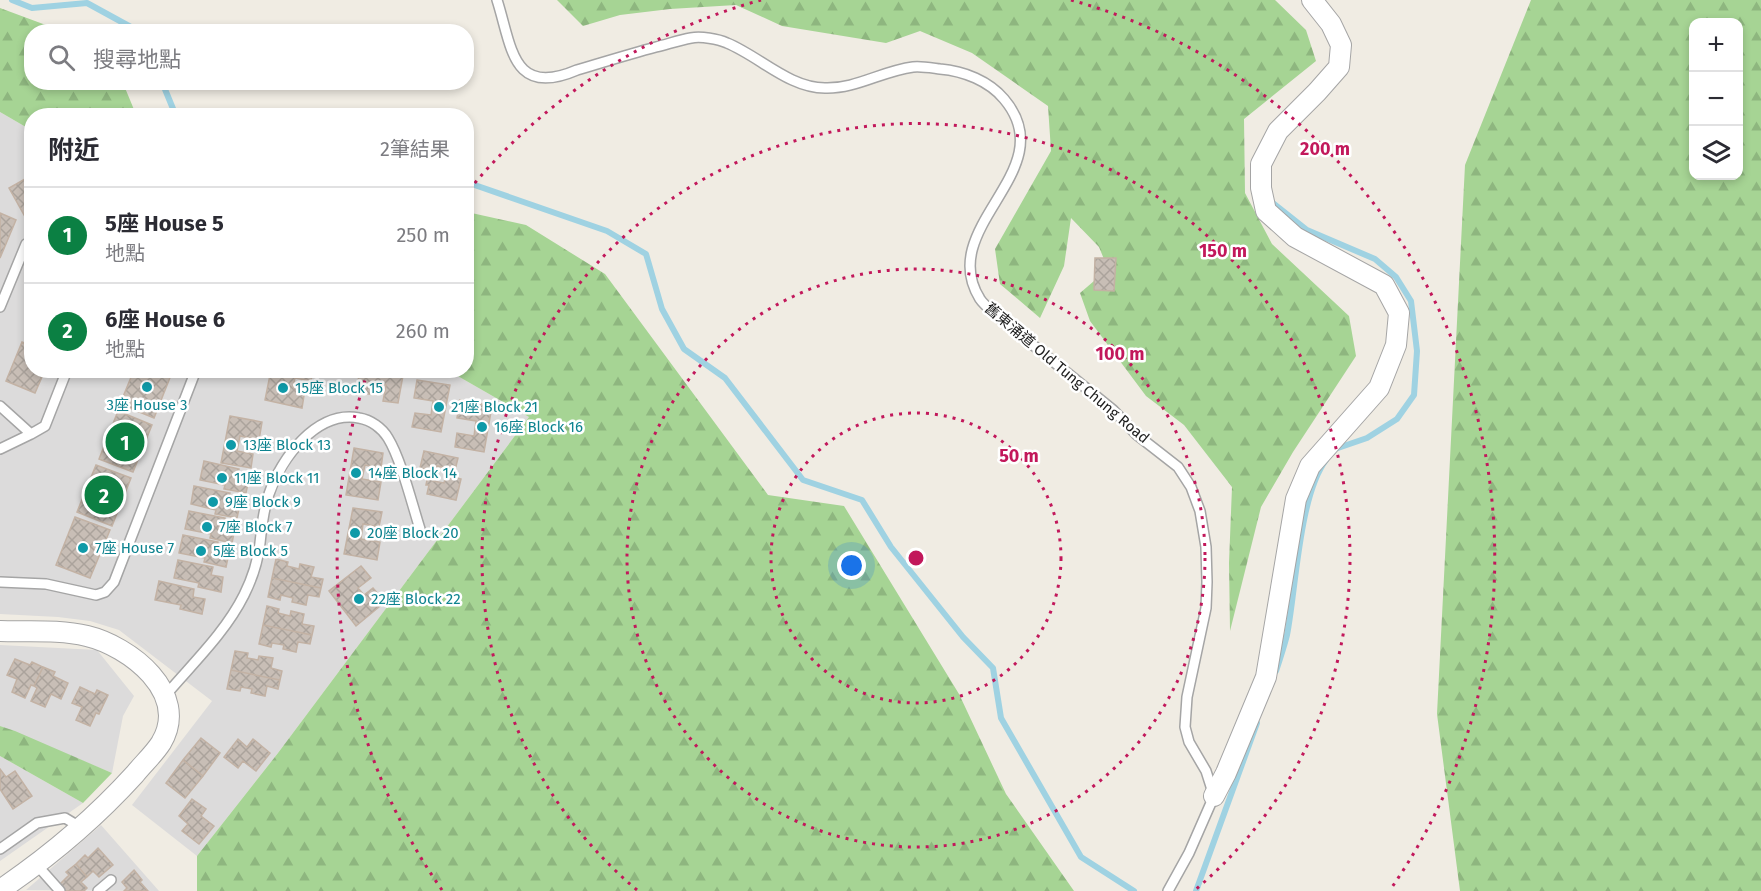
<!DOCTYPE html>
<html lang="zh-TW">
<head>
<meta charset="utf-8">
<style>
	:root { --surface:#fff; --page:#f7f7f7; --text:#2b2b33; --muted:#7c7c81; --line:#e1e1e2; --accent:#0b8043 }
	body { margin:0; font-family:"Fira Sans","Noto Sans TC",sans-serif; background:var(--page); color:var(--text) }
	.controls { position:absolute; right:18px; top:18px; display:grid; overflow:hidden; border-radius:12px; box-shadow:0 3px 9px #0003 }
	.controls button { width:54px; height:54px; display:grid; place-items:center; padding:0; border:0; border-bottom:2px solid var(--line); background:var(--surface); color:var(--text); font:30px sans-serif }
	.you { position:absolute; left:852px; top:566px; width:21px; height:21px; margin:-15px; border:4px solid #fff; border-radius:50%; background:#1a73e8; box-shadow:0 0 0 9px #1a73e833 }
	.badge { display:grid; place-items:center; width:39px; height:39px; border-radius:50%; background:var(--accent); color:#fff; font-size:20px; font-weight:700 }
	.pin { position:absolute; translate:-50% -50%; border:3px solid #fff; box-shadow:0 2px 6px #0006 }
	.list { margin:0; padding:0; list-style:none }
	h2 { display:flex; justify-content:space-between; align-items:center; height:78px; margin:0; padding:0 24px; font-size:26px }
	h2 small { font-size:20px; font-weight:400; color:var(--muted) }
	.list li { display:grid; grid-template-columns:39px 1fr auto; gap:18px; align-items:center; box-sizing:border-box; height:96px; padding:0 24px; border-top:2px solid var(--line) }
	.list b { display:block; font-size:22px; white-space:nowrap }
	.list p { margin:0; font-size:20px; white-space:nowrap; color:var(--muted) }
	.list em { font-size:20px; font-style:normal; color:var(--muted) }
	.icon { flex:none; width:33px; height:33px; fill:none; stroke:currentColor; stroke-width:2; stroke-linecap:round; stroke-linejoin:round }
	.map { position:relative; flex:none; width:1761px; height:891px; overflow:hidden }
	.search { position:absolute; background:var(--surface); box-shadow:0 3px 9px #0003; left:24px; top:24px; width:450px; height:66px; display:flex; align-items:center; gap:15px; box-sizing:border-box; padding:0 21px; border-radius:24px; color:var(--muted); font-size:22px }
	.panel { position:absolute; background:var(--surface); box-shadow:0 3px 9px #0003; left:24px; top:108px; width:450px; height:270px; border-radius:24px }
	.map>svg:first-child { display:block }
	.residential { fill:#dcdbdb }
	.forest { fill:url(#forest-firs); fill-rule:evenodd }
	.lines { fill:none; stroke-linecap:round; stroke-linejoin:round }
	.stream { stroke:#9fd2e2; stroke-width:6 }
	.building { fill:url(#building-cross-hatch); stroke:#c3b2a4; stroke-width:1.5 }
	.lane-casing { stroke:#a5a5a5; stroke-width:12 }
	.street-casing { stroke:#a5a5a5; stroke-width:22 }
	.lane { stroke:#fff; stroke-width:9 }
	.street { stroke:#fff; stroke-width:20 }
	.ring { fill:none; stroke:#c2185b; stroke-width:3; stroke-dasharray:3 6 }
	.culture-dot { fill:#0f9aa8; stroke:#fff; stroke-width:2 }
	.labels { text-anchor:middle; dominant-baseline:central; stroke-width:5; stroke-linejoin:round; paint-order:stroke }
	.street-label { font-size:15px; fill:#1e1e1e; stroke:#fff }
	.culture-label { font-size:15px; fill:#0d838f; stroke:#fff; text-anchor:start }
	.centre { fill:#c2185b; stroke:#fff; stroke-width:3 }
	.ring-label { font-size:18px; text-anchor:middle; font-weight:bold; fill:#c2185b; stroke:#fff; stroke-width:5; stroke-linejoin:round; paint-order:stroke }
</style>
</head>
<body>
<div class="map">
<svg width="1761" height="891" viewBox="0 0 1761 891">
	<defs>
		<pattern id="forest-firs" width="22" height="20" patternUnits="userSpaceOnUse" patternTransform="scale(1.5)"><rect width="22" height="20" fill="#a6d494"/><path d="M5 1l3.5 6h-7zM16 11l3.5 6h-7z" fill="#8eb67f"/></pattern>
		<pattern id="building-cross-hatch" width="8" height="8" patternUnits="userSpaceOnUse" patternTransform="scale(1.5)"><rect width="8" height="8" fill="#c8beb6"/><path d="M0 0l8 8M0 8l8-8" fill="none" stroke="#aba39c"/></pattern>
	</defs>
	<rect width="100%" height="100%" fill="#f0ece3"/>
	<path class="residential" d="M0 112 31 130 32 370 449 371 529 417 278 753 197 856 132 805 212 701 119 630 90 621 58 617 0 614Z
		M0 645 97 650 134 696 123 716 112 773 0 726Z
		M0 756 83 803 0 861Z
		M101 825 159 891 26 890Z"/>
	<path class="forest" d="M557 0H1275L1306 30 1316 61 1244 119 1245 193 1272 244 1349 316 1356 356 1293 452 1261 507 1230 631 1229 563 1232 487 1184 425 1146 396 1090 321 1080 293 1108 269 1099 247 1071 218 1064 266 1040 318 1000 284 995 249 1051 151 1048 106 972 53 920 31 886 43 782 26 736 5 670 9 620 15 583 26Z
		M1531 0H1761V891H1460L1437 714 1465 165ZM1738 22V176H1694V22Z
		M0 8 62 31 32 32V82L123 83 135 112 141 115 32 116 31 130 0 112Z
		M467 212 526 225 605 274 768 495 844 506 959 694 1006 794 1074 891H197V856L278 753 529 417 449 371 466 370Z
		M0 726 15 731 112 773 83 803 0 756Z"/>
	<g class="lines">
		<path class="stream" d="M12 0 32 8 87 3 140 32
			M162 82 176 116
			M466 182 607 231 646 254 662 309 684 349 725 378 803 480 862 500 891 547 963 637 993 668 1001 718 1081 857 1134 891
			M1273 203 1307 230 1375 259 1396 277 1411 301 1417 351 1414 395 1397 419 1367 438 1335 449 1333 452
			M1276 671C1280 659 1284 647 1287 635 1296 589 1299 496 1326 460
			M1196 891 1257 723"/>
	</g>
	<path class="building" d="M32 175V220L28 222 9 188Z
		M0 213 16 220 0 258Z
		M1095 258H1116L1114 291 1094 290Z
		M22 342 32 346V370H45L35 393 6 381Z
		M134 370H173L154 418 120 404Z
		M271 370H313L311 381 295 378 293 387 305 389 302 408 265 400Z
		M360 370H404L398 403 383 401 386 385 377 383 374 395 356 392Z
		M417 380 450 385 441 432 412 427 415 413 431 415 433 401 414 398Z
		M460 400 492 406 484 452 455 447 457 433 474 436 476 421 457 418Z
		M118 411 152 425 133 472 99 459Z
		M230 416 262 422 259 440 240 436 237 451 253 454 251 468 221 463Z
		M354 448 383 453 381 468 365 465 362 479 381 482 378 500 346 495Z
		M424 451 458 458 455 470 437 466 433 481 444 483 446 475 461 479 456 500 427 494 429 485H426L429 470 420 468Z
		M204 461 239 469 237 477 249 479 246 493 224 489 225 485 200 480Z
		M96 465 131 478 112 526 77 512Z
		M194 486 230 493 228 501 240 504 237 518 215 514 216 510 191 504Z
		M353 508 382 512 379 527 363 524 361 539 380 542 377 560 344 554Z
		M189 511 225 518 223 526 235 528 232 543 210 538 211 534 185 529Z
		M75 517 110 530 90 578 56 565Z
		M183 535 218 542 217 550 229 553 226 567 204 562 205 558 179 553Z
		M276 559 288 562 287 566 299 569 300 564 314 567 311 577 323 579 321 588 272 578Z
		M178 560 213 567 211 575 223 577 221 592 198 587 199 583 174 578Z
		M361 566 371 578 358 588 364 595 373 588 385 602 356 626 329 591Z
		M272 578 321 588 319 597 308 595 306 605 292 602 293 598 281 595 280 600 268 597Z
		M159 581 194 589 193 597 205 599 202 614 180 609 181 605 155 600Z
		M267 606 279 609 278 613 290 616 291 611 304 614 302 624 314 626 312 635 263 625Z
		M263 625 312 635 310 644 298 642 296 652 283 649 284 645 272 643 271 647 259 644Z
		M235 651 248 653 247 658 258 660 259 656 273 658 271 668 282 671 280 680 231 670Z
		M15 659 30 665 32 662 43 667 34 686 31 685 25 698 12 692 17 679 7 675Z
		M43 667 55 672 53 676 68 683 61 699 51 694 45 707 31 701 37 688 34 686Z
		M231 670 280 680 278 689 267 686 265 696 251 693 252 689 241 687 240 691 227 689Z
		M80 687 95 694 97 690 108 695 99 714 96 713 90 726 76 720 82 707 72 703Z
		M201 738 220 753 203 776 183 760Z
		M238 739 247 747 253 739 270 753 256 771 243 761 238 768 224 757Z
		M183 760 203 776 185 798 166 783Z
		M0 769 6 777 15 771 32 796 13 809 0 789Z
		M192 799 206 809 201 816 214 826 199 844 182 831 188 824 179 816Z
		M98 848 113 865 99 877 93 871 87 877 76 864 85 855 88 858Z
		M76 864 87 877 81 882 87 888 84 891H66L60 884 69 875 66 872Z
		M134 870 142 880 140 882 148 891H124L127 888 122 882Z"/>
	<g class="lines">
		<defs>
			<path id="lane" d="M497 0C512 47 512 98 577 70 604 62 630 54 656 47 668 44 680 40 691 38 701 36 718 39 727 43 759 56 789 88 825 88 856 89 882 71 913 67 921 66 932 68 940 69 964 71 989 81 1004 99 1065 171 934 226 980 299 984 305 991 310 996 315L1113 410 1137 435 1178 467 1191 487 1200 511 1206 547 1207 582 1206 608 1187 697 1185 727 1189 742 1206 771 1214 796 1189 853 1168 891
				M0 307 26 244
				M0 406 31 434 45 426 67 370
				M0 449 31 434
				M0 582 46 584 96 595 105 592 114 582 196 370
				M165 696C192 664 225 633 244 595 252 579 258 561 260 543 262 526 263 510 269 494 281 458 317 410 359 418 371 420 382 428 388 438 401 459 412 504 420 529
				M0 849 37 823 65 818 80 827
				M36 864 60 891
				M98 891 111 880"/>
			<path id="street" d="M0 631C28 632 59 629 87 636 129 646 191 693 161 743 154 754 143 764 135 774 95 818 49 857 0 890
				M1214 796 1226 773 1266 677 1296 499 1310 466 1379 388 1396 345 1399 313 1384 285 1295 237 1266 211 1261 188V164L1278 131 1317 92 1339 67 1341 45 1331 24 1312 0"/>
		</defs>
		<use href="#lane" class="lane-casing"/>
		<use href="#street" class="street-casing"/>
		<use href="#lane" class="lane"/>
		<use href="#street" class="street"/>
	</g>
	<g class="ring">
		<circle cx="916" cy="558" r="145"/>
		<circle cx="916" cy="558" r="289"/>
		<path d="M637 890A434 434 0 1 1 1195 890"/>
		<path d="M442 890A579 579 0 0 1 367 374M469 190A579 579 0 0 1 761 0M1071 0A579 579 0 0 1 1390 890"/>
	</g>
	<g class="culture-dot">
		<circle cx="147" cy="387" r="6"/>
		<circle cx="283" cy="388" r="6"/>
		<circle cx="439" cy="407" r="6"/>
		<circle cx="482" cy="427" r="6"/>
		<circle cx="231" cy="445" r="6"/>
		<circle cx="356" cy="473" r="6"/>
		<circle cx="222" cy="478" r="6"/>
		<circle cx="213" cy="502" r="6"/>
		<circle cx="207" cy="527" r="6"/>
		<circle cx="355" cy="533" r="6"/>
		<circle cx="83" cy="548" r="6"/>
		<circle cx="201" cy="551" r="6"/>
		<circle cx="359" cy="599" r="6"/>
	</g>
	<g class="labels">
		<g class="street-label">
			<text transform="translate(1067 373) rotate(40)">舊東涌道 Old Tung Chung Road</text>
		</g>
		<g class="culture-label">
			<text x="295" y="388">15座 Block 15</text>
			<text x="147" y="405" text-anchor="middle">3座 House 3</text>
			<text x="451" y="407">21座 Block 21</text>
			<text x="494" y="427">16座 Block 16</text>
			<text x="243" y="445">13座 Block 13</text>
			<text x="368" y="473">14座 Block 14</text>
			<text x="234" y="478">11座 Block 11</text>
			<text x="225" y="502">9座 Block 9</text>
			<text x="219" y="527">7座 Block 7</text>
			<text x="367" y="533">20座 Block 20</text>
			<text x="95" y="548">7座 House 7</text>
			<text x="213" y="551">5座 Block 5</text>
			<text x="371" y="599">22座 Block 22</text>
		</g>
	</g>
	<circle cx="916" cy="558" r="9" class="centre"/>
	<g class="ring-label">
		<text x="1325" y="155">200 m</text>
		<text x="1223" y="257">150 m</text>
		<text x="1120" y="360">100 m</text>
		<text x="1019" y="462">50 m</text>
	</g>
</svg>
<div class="controls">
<button>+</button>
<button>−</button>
<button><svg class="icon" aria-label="layers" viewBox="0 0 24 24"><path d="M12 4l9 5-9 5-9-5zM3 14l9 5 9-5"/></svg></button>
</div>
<div class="you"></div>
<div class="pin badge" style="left:125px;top:442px">1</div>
<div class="pin badge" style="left:104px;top:495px">2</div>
<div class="search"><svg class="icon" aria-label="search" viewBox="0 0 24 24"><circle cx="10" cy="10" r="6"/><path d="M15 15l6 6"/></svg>搜尋地點</div>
<section class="panel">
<h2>附近<small>2筆結果</small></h2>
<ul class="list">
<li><span class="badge">1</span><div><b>5座 House 5</b><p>地點</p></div><em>250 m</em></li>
<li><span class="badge">2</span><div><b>6座 House 6</b><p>地點</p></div><em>260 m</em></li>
</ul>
</section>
</div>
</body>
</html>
